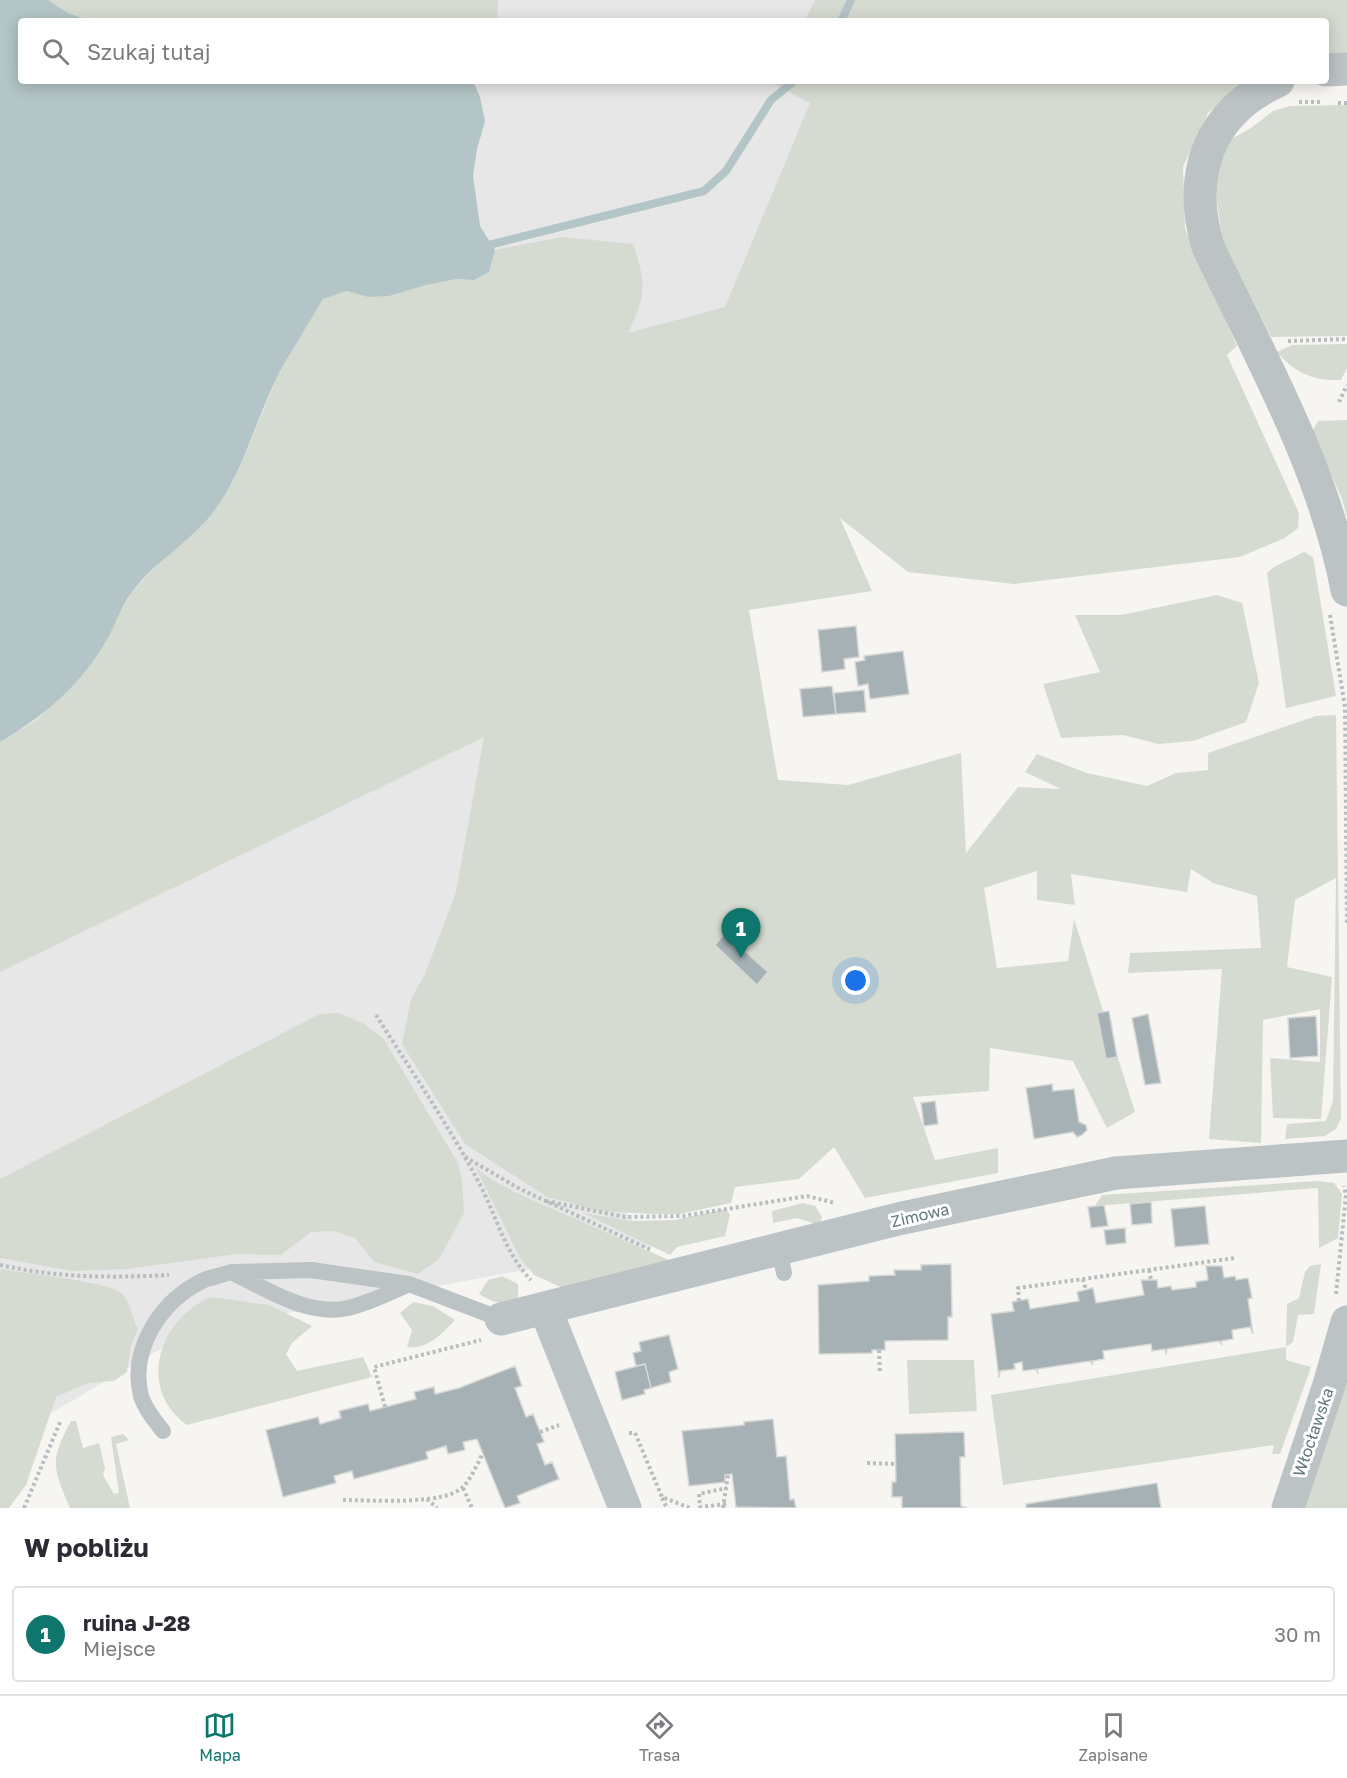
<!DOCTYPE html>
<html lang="pl">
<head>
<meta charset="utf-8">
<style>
	:root { --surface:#fff; --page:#f7f7f7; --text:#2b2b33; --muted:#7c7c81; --line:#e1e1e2; --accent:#0f766e }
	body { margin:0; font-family:"Golos Text",sans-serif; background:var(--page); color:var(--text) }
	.you { position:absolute; left:856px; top:981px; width:21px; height:21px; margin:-15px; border:4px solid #fff; border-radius:50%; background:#1a73e8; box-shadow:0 0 0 9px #1a73e833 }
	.badge { display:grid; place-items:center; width:39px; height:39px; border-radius:50%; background:var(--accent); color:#fff; font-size:20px; font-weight:700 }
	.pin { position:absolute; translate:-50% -50px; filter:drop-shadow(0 2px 3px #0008) }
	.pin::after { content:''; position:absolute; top:32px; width:21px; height:18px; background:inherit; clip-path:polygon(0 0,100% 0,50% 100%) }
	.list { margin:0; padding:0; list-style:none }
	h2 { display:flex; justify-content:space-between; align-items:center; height:78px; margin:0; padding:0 24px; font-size:26px }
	h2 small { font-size:20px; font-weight:400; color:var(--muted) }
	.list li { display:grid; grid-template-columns:39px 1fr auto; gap:18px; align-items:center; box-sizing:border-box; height:96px; margin:0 12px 12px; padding:0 12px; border:2px solid var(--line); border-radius:6px }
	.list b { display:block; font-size:22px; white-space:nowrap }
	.list p { margin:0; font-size:20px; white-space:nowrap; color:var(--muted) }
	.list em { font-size:20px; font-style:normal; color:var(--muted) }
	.icon { flex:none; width:33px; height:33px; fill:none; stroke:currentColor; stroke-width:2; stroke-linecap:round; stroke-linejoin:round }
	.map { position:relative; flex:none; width:1347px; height:1508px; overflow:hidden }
	.search { position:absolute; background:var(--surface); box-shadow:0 3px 15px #0003; left:18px; right:18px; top:18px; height:66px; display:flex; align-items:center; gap:15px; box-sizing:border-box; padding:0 21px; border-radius:6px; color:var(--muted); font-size:22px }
	.sheet { height:186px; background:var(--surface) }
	nav { display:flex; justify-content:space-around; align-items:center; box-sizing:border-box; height:84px; border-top:2px solid var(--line); background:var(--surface); font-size:16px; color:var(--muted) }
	nav a { display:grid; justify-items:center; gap:3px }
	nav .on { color:var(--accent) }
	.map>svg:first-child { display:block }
	.built { fill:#e6e7e6 }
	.green { fill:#d6dbd1 }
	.water { fill:#b3c5c6 }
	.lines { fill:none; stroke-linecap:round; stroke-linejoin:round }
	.stream { stroke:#b3c5c6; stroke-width:8 }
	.building { fill:#a5b1b4; stroke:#d7d7d5; stroke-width:1.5 }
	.path { stroke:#b8bdbe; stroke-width:4; stroke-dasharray:3 3; stroke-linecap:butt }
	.service { stroke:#bcc3c5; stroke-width:16 }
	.minor { stroke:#bcc3c5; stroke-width:33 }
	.labels { text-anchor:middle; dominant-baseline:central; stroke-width:6; stroke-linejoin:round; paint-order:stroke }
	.street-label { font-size:16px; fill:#60777e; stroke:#fff }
</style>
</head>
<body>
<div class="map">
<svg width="1347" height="1508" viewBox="0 0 1347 1508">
	<rect width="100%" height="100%" fill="#f6f5f2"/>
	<path class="built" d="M0 0H1174L1168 21H21V81H1149L518 721 516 1056 651 1247 191 1331 0 1443Z"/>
	<path class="green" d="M48 0H498L497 21H90L68 13Z
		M815 0H1347V54L1326 56V21H805Z
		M769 81H1245L1208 113 1183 167 1185 229 1237 346 1227 355 1299 513 1298 528 1285 538 1240 557 1014 584 908 572 840 518 872 591 749 610 778 780 848 785 961 753 966 853 1018 787 1061 789 1025 772 1037 754 1087 773 1147 786 1176 773 1208 770V753L1316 716 1336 715 1341 1118 1336 1129 1325 1136 1285 1139 1287 1124 1326 1121 1333 1101 1336 878 1295 900 1287 967 1332 977 1321 1119 1273 1118 1270 1058 1320 1062V1009L1263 1020 1261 1143 1209 1139 1222 969 1128 973 1130 953 1261 948 1257 896 1213 883 1191 869 1187 892 1071 874 1075 905 1037 900V871L984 888 997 968 1068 961 1074 919 1135 1112 1107 1128 1073 1061 990 1048 989 1091 913 1097 935 1160 998 1148V1173L865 1198 834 1147 799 1179 735 1187 731 1203 680 1214H652L600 1211 547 1197 465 1144 402 1044 411 999 425 974 456 892 484 737 0 972V742L37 720 104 645 116 618 133 591 155 567 245 455 279 373 323 299 347 291 368 297 389 296 426 285 457 279 474 280 489 272 495 250 562 237 633 244C647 286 646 294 628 333L725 307 810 103Z
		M1347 105V336L1271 337 1222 240 1215 186 1221 158 1231 139 1251 128 1273 111 1290 106Z
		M1347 344V368L1341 380C1313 381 1295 373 1277 352L1292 345Z
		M1347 420V517L1342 499 1312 432 1318 421Z
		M1304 552 1313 557 1336 696 1286 708 1267 573 1274 567Z
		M1217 595 1242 603 1259 683 1246 722 1193 741 1158 744 1123 735 1061 738 1043 684 1100 672 1075 615H1121Z
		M339 1013 364 1024 383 1038 458 1163 462 1181 464 1213 439 1259 418 1274 374 1262 355 1238 333 1231 311 1232 281 1255 237 1254 127 1269 72 1271 0 1258V1179L320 1014Z
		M476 1168 492 1180 521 1195 671 1261 565 1289 534 1275 520 1258Z
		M1317 1181 1334 1183 1342 1194 1338 1238 1319 1248 1318 1188 1095 1206 1102 1195Z
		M803 1203 815 1206 822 1217 819 1225 797 1218 773 1223 772 1211Z
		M726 1209 730 1215 725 1236 677 1247 670 1255 583 1213 631 1221 675 1220Z
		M1321 1264 1314 1314 1298 1315 1293 1342 1286 1347V1360L1311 1367 1280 1454H1272L1274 1445 1003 1485 991 1395 1286 1347 1287 1304 1299 1298 1305 1272 1310 1266Z
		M0 1269C24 1273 103 1281 120 1292 130 1299 132 1318 138 1329L131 1345 127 1372 114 1381 88 1383 56 1397 26 1485 9 1508H0Z
		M502 1276 518 1284V1300C504 1307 492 1302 479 1294L488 1280Z
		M211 1297 269 1305 312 1326 292 1343 286 1354 297 1371 363 1357 372 1377 187 1425C136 1388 159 1319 211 1297Z
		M413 1302 433 1306 455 1320C442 1334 427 1350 407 1347L412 1330 400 1313Z
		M907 1360H974L977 1411 909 1414Z
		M1347 1375V1508H1300Z
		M71 1421H76L83 1448 99 1443 105 1468 103 1475 114 1494 119 1493 111 1437 123 1434 129 1440 116 1444 130 1508H70C52 1466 50 1461 71 1421Z"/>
	<path class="water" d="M0 0H48L68 13 90 21H21V81H473L480 97 485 121 477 149 473 176 480 226 495 250 489 272 474 280 457 279 426 285 389 296 368 297 347 291 323 299C309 323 293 348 279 373 258 415 246 461 221 501 196 540 157 558 132 592 119 609 114 630 102 648 76 689 42 717 0 742Z"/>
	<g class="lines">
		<path class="stream" d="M841 21 851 0
			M481 247 704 191 726 171 771 100 794 81"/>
	</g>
	<path class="building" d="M856 626 859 657 844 659 845 669 822 672 818 630Z
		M903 651 909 694 870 699 868 684 858 686 855 662 865 660 864 656Z
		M832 686 836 714 803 717 800 689Z
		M864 690 866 712 836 714 834 693Z
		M725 933 768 972 757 985 715 945Z
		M1109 1011 1117 1057 1106 1059 1097 1013Z
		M1148 1014 1161 1083 1145 1085 1132 1018Z
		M1316 1016 1318 1056 1290 1058 1288 1018Z
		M1052 1084 1053 1091 1074 1089 1079 1122 1086 1125 1087 1130 1082 1135 1077 1137 1073 1132 1034 1139 1026 1088Z
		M935 1101 938 1124 924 1126 921 1103Z
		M1151 1202 1152 1223 1132 1225 1130 1204Z
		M1104 1205 1108 1226 1091 1228 1088 1207Z
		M1205 1206 1209 1244 1175 1247 1171 1209Z
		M1125 1228 1126 1243 1106 1245 1104 1230Z
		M951 1264 952 1317H948V1340L885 1341V1350H872V1353L819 1354 818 1285 869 1281V1276L895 1275 894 1270H921V1265Z
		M1206 1266H1222L1224 1278 1235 1276 1236 1280 1248 1278 1252 1298 1248 1299 1253 1334 1250 1327 1232 1330 1233 1339 1221 1341 1222 1345 1219 1341 1167 1349 1166 1354 1165 1349 1152 1351 1151 1344 1103 1351 1104 1359 1092 1361 1093 1365 1090 1361 1037 1369 1038 1374 1036 1369 1023 1371 1022 1362 1014 1364 1015 1369 1000 1371 999 1378 991 1314 1014 1311 1012 1302 1028 1299 1030 1309 1079 1301 1077 1292 1093 1288 1096 1303 1144 1295 1141 1280H1157L1158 1288 1171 1286 1172 1290 1196 1287V1282L1208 1280Z
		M669 1335 678 1369 669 1372 671 1382 651 1388 645 1364 636 1366 633 1353 641 1351 639 1342Z
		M645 1364 651 1388 644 1390 645 1394 622 1400 615 1372Z
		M515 1366 522 1386 515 1388 526 1417 533 1414 544 1442 537 1444 545 1465 552 1462 559 1479 517 1496 520 1503 505 1508 477 1439 463 1442 465 1450 448 1454 446 1446 426 1452 428 1459 354 1479 352 1471 334 1476 336 1483 283 1497 266 1430 318 1417 320 1424 341 1418 339 1411 368 1404 370 1411 416 1399 414 1392 434 1387 435 1394 459 1388Z
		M773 1419 777 1457 786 1456 790 1500 794 1499 796 1508 736 1507 732 1474 725 1475V1482L689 1486 682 1431 744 1425V1422Z
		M964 1432 965 1457H960L961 1506 967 1508H902V1497H892V1482H896L895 1434Z
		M1157 1483 1161 1508H1026V1504Z"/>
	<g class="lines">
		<path class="path" d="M1299 102H1321
			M1338 103H1347
			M1288 341 1347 339
			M1339 402 1347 385
			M1330 615 1345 707 1347 925
			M376 1015C410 1069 447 1123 477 1179 496 1213 503 1251 531 1280
			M465 1157 520 1189 651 1250
			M546 1201 625 1217 683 1216 807 1196 835 1203
			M0 1265C59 1278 109 1278 169 1275
			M1149 1270 1151 1280
			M1083 1279 1086 1290
			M1336 1294 1346 1195 1344 1186
			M1019 1301 1018 1288 1235 1258
			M879 1350 880 1373
			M385 1407 374 1367 481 1340
			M540 1432 559 1425
			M629 1433H635L662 1497 690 1508
			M867 1463 896 1464
			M463 1488 472 1508
			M662 1498 667 1508
			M427 1499 437 1508
			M343 1500C370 1500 446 1506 464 1486 472 1477 477 1464 483 1453
			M726 1504 700 1507 699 1494 727 1488
			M24 1508 61 1420
			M723 1508 728 1475"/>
		<path class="service" d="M779 1249 784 1273
			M235 1272 311 1270 409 1284 501 1319
			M163 1431C155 1421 145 1409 141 1396 129 1348 162 1300 204 1280 213 1277 222 1275 231 1272 267 1289 307 1317 348 1308 369 1303 389 1293 409 1284"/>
		<path class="minor" d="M1326 70 1347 69
			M1278 81C1207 113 1187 176 1208 247 1261 358 1324 469 1347 590
			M545 1308 625 1508
			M501 1319 898 1219 1116 1173 1347 1156
			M1288 1508 1329 1385 1347 1322"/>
	</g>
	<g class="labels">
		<g class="street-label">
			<text transform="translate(920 1215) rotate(-13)">Zimowa</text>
			<text transform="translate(1313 1432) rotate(-71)">Włocławska</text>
		</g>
	</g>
</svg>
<div class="you"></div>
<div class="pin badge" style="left:741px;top:958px">1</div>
<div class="search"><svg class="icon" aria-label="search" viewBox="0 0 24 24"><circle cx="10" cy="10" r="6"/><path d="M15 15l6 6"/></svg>Szukaj tutaj</div>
</div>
<section class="sheet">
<h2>W pobliżu<small></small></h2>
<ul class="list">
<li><span class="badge">1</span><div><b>ruina J-28</b><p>Miejsce</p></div><em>30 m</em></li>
</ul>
</section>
<nav>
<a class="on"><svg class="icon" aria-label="map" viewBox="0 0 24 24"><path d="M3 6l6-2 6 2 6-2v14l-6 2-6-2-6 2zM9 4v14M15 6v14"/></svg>Mapa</a>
<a><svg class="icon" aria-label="directions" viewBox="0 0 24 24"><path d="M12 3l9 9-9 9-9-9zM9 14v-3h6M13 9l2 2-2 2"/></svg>Trasa</a>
<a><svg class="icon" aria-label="saved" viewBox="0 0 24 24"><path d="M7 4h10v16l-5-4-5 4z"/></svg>Zapisane</a>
</nav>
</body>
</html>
